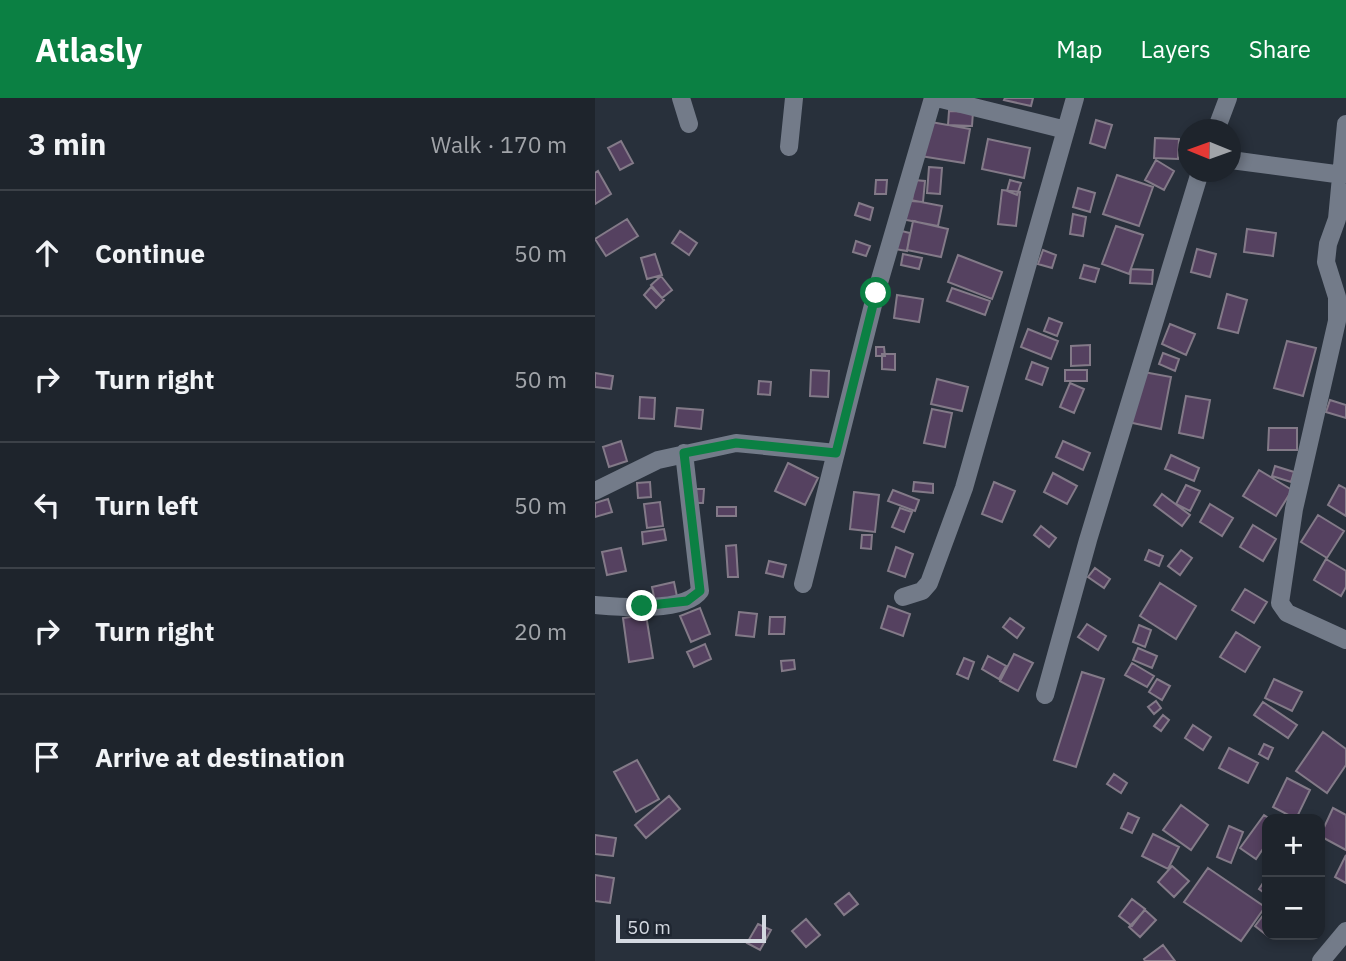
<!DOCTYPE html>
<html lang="en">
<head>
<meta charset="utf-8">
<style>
	:root { --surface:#1e242c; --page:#2b3038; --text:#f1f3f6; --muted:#a1a4a9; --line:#3c4148; --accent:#0b8043 }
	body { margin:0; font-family:"IBM Plex Sans",sans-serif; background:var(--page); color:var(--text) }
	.controls { position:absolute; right:21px; bottom:21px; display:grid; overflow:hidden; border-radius:14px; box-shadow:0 4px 10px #0003 }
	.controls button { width:63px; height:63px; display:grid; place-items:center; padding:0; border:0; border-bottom:2px solid var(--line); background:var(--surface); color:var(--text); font:35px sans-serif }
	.compass { position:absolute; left:583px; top:21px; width:63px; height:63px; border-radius:50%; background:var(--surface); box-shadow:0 4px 10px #0003; rotate:271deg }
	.scale { position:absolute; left:21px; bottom:18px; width:150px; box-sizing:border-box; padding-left:7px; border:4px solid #d4d9e1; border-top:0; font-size:19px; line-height:24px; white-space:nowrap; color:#d4d9e1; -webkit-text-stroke:5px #1f2631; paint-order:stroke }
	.stop { position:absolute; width:21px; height:21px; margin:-16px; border:5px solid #0b8043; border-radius:50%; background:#fff }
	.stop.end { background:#0b8043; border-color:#fff; box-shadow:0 2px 7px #0008 }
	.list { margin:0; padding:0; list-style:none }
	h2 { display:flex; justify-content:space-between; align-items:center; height:91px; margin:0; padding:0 28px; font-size:30px }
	h2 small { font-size:23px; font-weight:400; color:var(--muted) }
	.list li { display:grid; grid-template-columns:46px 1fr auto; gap:21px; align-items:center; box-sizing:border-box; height:126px; padding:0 28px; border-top:2px solid var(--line) }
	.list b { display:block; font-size:26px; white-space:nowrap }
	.list em { font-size:23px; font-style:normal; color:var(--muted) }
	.icon { flex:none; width:38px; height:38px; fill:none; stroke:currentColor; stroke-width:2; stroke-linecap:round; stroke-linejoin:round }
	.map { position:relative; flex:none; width:751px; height:863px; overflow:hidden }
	header { display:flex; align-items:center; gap:42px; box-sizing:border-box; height:98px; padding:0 35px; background:var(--accent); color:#fff }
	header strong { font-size:33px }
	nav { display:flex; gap:38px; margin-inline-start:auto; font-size:24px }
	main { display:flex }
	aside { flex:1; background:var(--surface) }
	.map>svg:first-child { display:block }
	.building { fill:#554160; stroke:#837a88; stroke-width:2 }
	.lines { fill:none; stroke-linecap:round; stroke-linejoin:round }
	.minor { stroke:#737b89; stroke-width:18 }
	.route { stroke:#0b8043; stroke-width:9 }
</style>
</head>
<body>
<header>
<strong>Atlasly</strong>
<nav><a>Map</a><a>Layers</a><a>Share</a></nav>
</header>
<main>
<aside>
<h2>3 min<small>Walk · 170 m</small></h2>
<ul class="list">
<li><svg class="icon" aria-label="ahead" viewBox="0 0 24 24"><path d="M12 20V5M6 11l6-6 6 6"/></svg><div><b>Continue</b></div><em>50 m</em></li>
<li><svg class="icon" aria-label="right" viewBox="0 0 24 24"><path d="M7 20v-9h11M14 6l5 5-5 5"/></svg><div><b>Turn right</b></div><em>50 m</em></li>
<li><svg class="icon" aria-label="left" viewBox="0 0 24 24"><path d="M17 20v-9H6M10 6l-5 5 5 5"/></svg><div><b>Turn left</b></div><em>50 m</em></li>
<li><svg class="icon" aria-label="right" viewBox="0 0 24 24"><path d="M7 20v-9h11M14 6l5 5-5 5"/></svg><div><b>Turn right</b></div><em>20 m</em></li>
<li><svg class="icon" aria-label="arrive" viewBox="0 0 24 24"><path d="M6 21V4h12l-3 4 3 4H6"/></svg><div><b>Arrive at destination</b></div></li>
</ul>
</aside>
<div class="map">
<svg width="751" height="863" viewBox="0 0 751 863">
	<rect width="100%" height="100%" fill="#28303b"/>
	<path class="building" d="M410 0H438L436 8 409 2Z
		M354 13 378 14 377 28 353 27Z
		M325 22 375 31 369 65 319 57Z
		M501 22 517 27 510 50 495 45Z
		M560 40 584 41 583 61 559 60Z
		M393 41 435 50 429 80 387 71Z
		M26 43 38 65 25 72 13 50Z
		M561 62 579 73 569 92 550 82Z
		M334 69 347 70 345 96 332 95Z
		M3 73 16 96 0 106V75Z
		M522 77 558 89 544 128 508 116Z
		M281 82H292L291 96H280Z
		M319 82 330 83 328 104 317 103Z
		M415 82 426 85 422 97 412 93Z
		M483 90 500 95 495 114 478 109Z
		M407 92 425 94 421 128 403 126Z
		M305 100 347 108 343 128 301 120Z
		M264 105 278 110 275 122 260 117Z
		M478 116 491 119 488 138 475 136Z
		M32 121 43 138 11 158 0 141Z
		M318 123 353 131 346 159 312 152Z
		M521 128 548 137 534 176 507 166Z
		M298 131 315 135 312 153 294 150Z
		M652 131 681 135 678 158 649 154Z
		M85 133 102 145 94 157 77 145Z
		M261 143 275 148 271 158 258 154Z
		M602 151 621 156 615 179 596 174Z
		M448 152 461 157 457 170 443 166Z
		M60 156 67 177 52 181 46 160Z
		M308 156 327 160 324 171 306 167Z
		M363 157 407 174 397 201 353 184Z
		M489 167 504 171 500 184 485 180Z
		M536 171 558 172 557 186 535 185Z
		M66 178 77 192 67 200 56 187Z
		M56 189 69 202 61 210 49 197Z
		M357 190 395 203 390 217 352 203Z
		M632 196 652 202 643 235 623 230Z
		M302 197 328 201 324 224 299 220Z
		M454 220 467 225 462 238 449 233Z
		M575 226 600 236 591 257 567 246Z
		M433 231 463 243 456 261 426 249Z
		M692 243 721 250 708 298 679 290Z
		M495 247V267L476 268V248Z
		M281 249H289L290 258H281Z
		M568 255 584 261 580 273 564 266Z
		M287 256H300V272L287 271Z
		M437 264 453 270 447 287 431 281Z
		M216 272 234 273 233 299 215 298Z
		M470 272H492V283H470Z
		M538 272 576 279 566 331 528 323Z
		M0 275 18 278 16 291 0 289Z
		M342 281 373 289 367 313 336 306Z
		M164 283 176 284 175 297 163 296Z
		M475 285 489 291 479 315 465 309Z
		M591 298 615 302 608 340 584 335Z
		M45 299 60 300 59 321 44 320Z
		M735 302 751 307V320L731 314Z
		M82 310 108 312 106 331 80 328Z
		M337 311 357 315 350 349 329 345Z
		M674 330H702V352H673Z
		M26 343 32 363 14 369 8 349Z
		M468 343 495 355 488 372 461 359Z
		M576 357 604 370 599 383 570 371Z
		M193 365 223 380 210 407 180 393Z
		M680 368 699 374 696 384 677 378Z
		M664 372 697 392 681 418 648 398Z
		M458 375 482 388 472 406 449 394Z
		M55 384 56 399 43 400 42 385Z
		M319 384 338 386V395L318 393Z
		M399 384 420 393 407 424 387 416Z
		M591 387 605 393 595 413 581 406Z
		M744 387 751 391V418L733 407Z
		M98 391H109L108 405H97Z
		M298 392 324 402 320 413 293 403Z
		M259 394 284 397 280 434 255 431Z
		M567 396 595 417 587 428 559 407Z
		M13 401 17 414 0 419V405Z
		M65 404 68 428 52 430 49 406Z
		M615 406 638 420 627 438 605 424Z
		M122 409H141V418H122Z
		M305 410 317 414 309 434 297 429Z
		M723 417 749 433 732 460 706 444Z
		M658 427 681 441 668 463 645 449Z
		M446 428 461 440 454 449 439 437Z
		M69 431 71 442 48 446 47 434Z
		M267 437H277L276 451 266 450Z
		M141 447 143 479H133L131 448Z
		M301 449 318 456 310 479 293 473Z
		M26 450 31 473 12 477 7 454Z
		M554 452 568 458 564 468 550 462Z
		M586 452 597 460 585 477 573 468Z
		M731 461 751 473V489L746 498 719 482Z
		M174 463 191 467 188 479 171 475Z
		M500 470 515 481 509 490 493 479Z
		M79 484 84 508 62 513 57 489Z
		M565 485 601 508 581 541 545 518Z
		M650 491 672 504 659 525 637 512Z
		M293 508 315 516 308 538 286 530Z
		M105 510 115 536 96 544 85 518Z
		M144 514 162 516 159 539 141 537Z
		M51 517 58 560 34 564 28 520Z
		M175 519H190L189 536H174Z
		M415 520 429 530 422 540 408 529Z
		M492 526 511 538 503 552 483 539Z
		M544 527 556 532 550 549 538 544Z
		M641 534 665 549 650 574 625 559Z
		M110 546 116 561 99 569 92 554Z
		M543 550 562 558 557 570 538 562Z
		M419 556 438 565 423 593 405 583Z
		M393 558 411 568 404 581 387 571Z
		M369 560 379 564 373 581 362 576Z
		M199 562 200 571 187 573 186 563Z
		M537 565 559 578 552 589 530 577Z
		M487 574 509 581 481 669 459 662Z
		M562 581 575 588 567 602 554 594Z
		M679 581 707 594 697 613 670 600Z
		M561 603 566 610 559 616 553 609Z
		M668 604 702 627 693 640 659 617Z
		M568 617 574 622 566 633 559 628Z
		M598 627 616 639 608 652 590 640Z
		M728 634 751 651V667L732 695 701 673Z
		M669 646 678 650 673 661 664 656Z
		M634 650 663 665 653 685 624 670Z
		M42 662 64 701 41 714 19 674Z
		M519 676 532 685 526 695 512 686Z
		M692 680 715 692 701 721 678 709Z
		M74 698 85 711 51 740 40 727Z
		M586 707 613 727 596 752 568 732Z
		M738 710 751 717V752L725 738Z
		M533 715 544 720 537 735 526 730Z
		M669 717 675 721 672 745 661 761 645 750Z
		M634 728 648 734 636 765 622 759Z
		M558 736 584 749 573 771 547 758Z
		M0 737 21 740 18 758 0 756Z
		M751 757V785L740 779Z
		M577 768 594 783 579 799 563 784Z
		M613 770 670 809 646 843 589 804Z
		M0 777 19 780 15 805 0 803Z
		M672 779V797L664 791Z
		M254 795 263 806 249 817 240 806Z
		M537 801 550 811 537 828 524 818Z
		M550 812 561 822 545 839 534 829Z
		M672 812V837L674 839 660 828Z
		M211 821 225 837 211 849 197 833Z
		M163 826 176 832 165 852 152 845Z
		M568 847 580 863H550L549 861Z"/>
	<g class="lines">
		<path class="minor" d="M86 0 94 26
			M342 0 471 32
			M751 26 742 121 733 146 731 164 742 199V223L699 411 685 505 692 515 751 542
			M621 32 633 0
			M194 49 199 0
			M636 62 748 77
			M0 393 63 362 141 345 241 355
			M208 486 281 195 338 0
			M308 499 327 493 334 485 369 390 480 0
			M0 507C25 509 89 515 105 493L89 355
			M450 597 493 442 605 74
			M726 863 751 833"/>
	</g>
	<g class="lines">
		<path class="route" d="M47 508 92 503 105 493 89 355 141 345 241 355 281 195"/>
	</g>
</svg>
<div class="controls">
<button>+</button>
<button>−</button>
</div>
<svg class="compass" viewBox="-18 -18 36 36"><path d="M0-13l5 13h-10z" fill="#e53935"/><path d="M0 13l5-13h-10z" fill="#a1a4a9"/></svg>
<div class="scale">50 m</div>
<div class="stop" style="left:281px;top:195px"></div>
<div class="stop end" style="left:47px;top:508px"></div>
</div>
</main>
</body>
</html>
